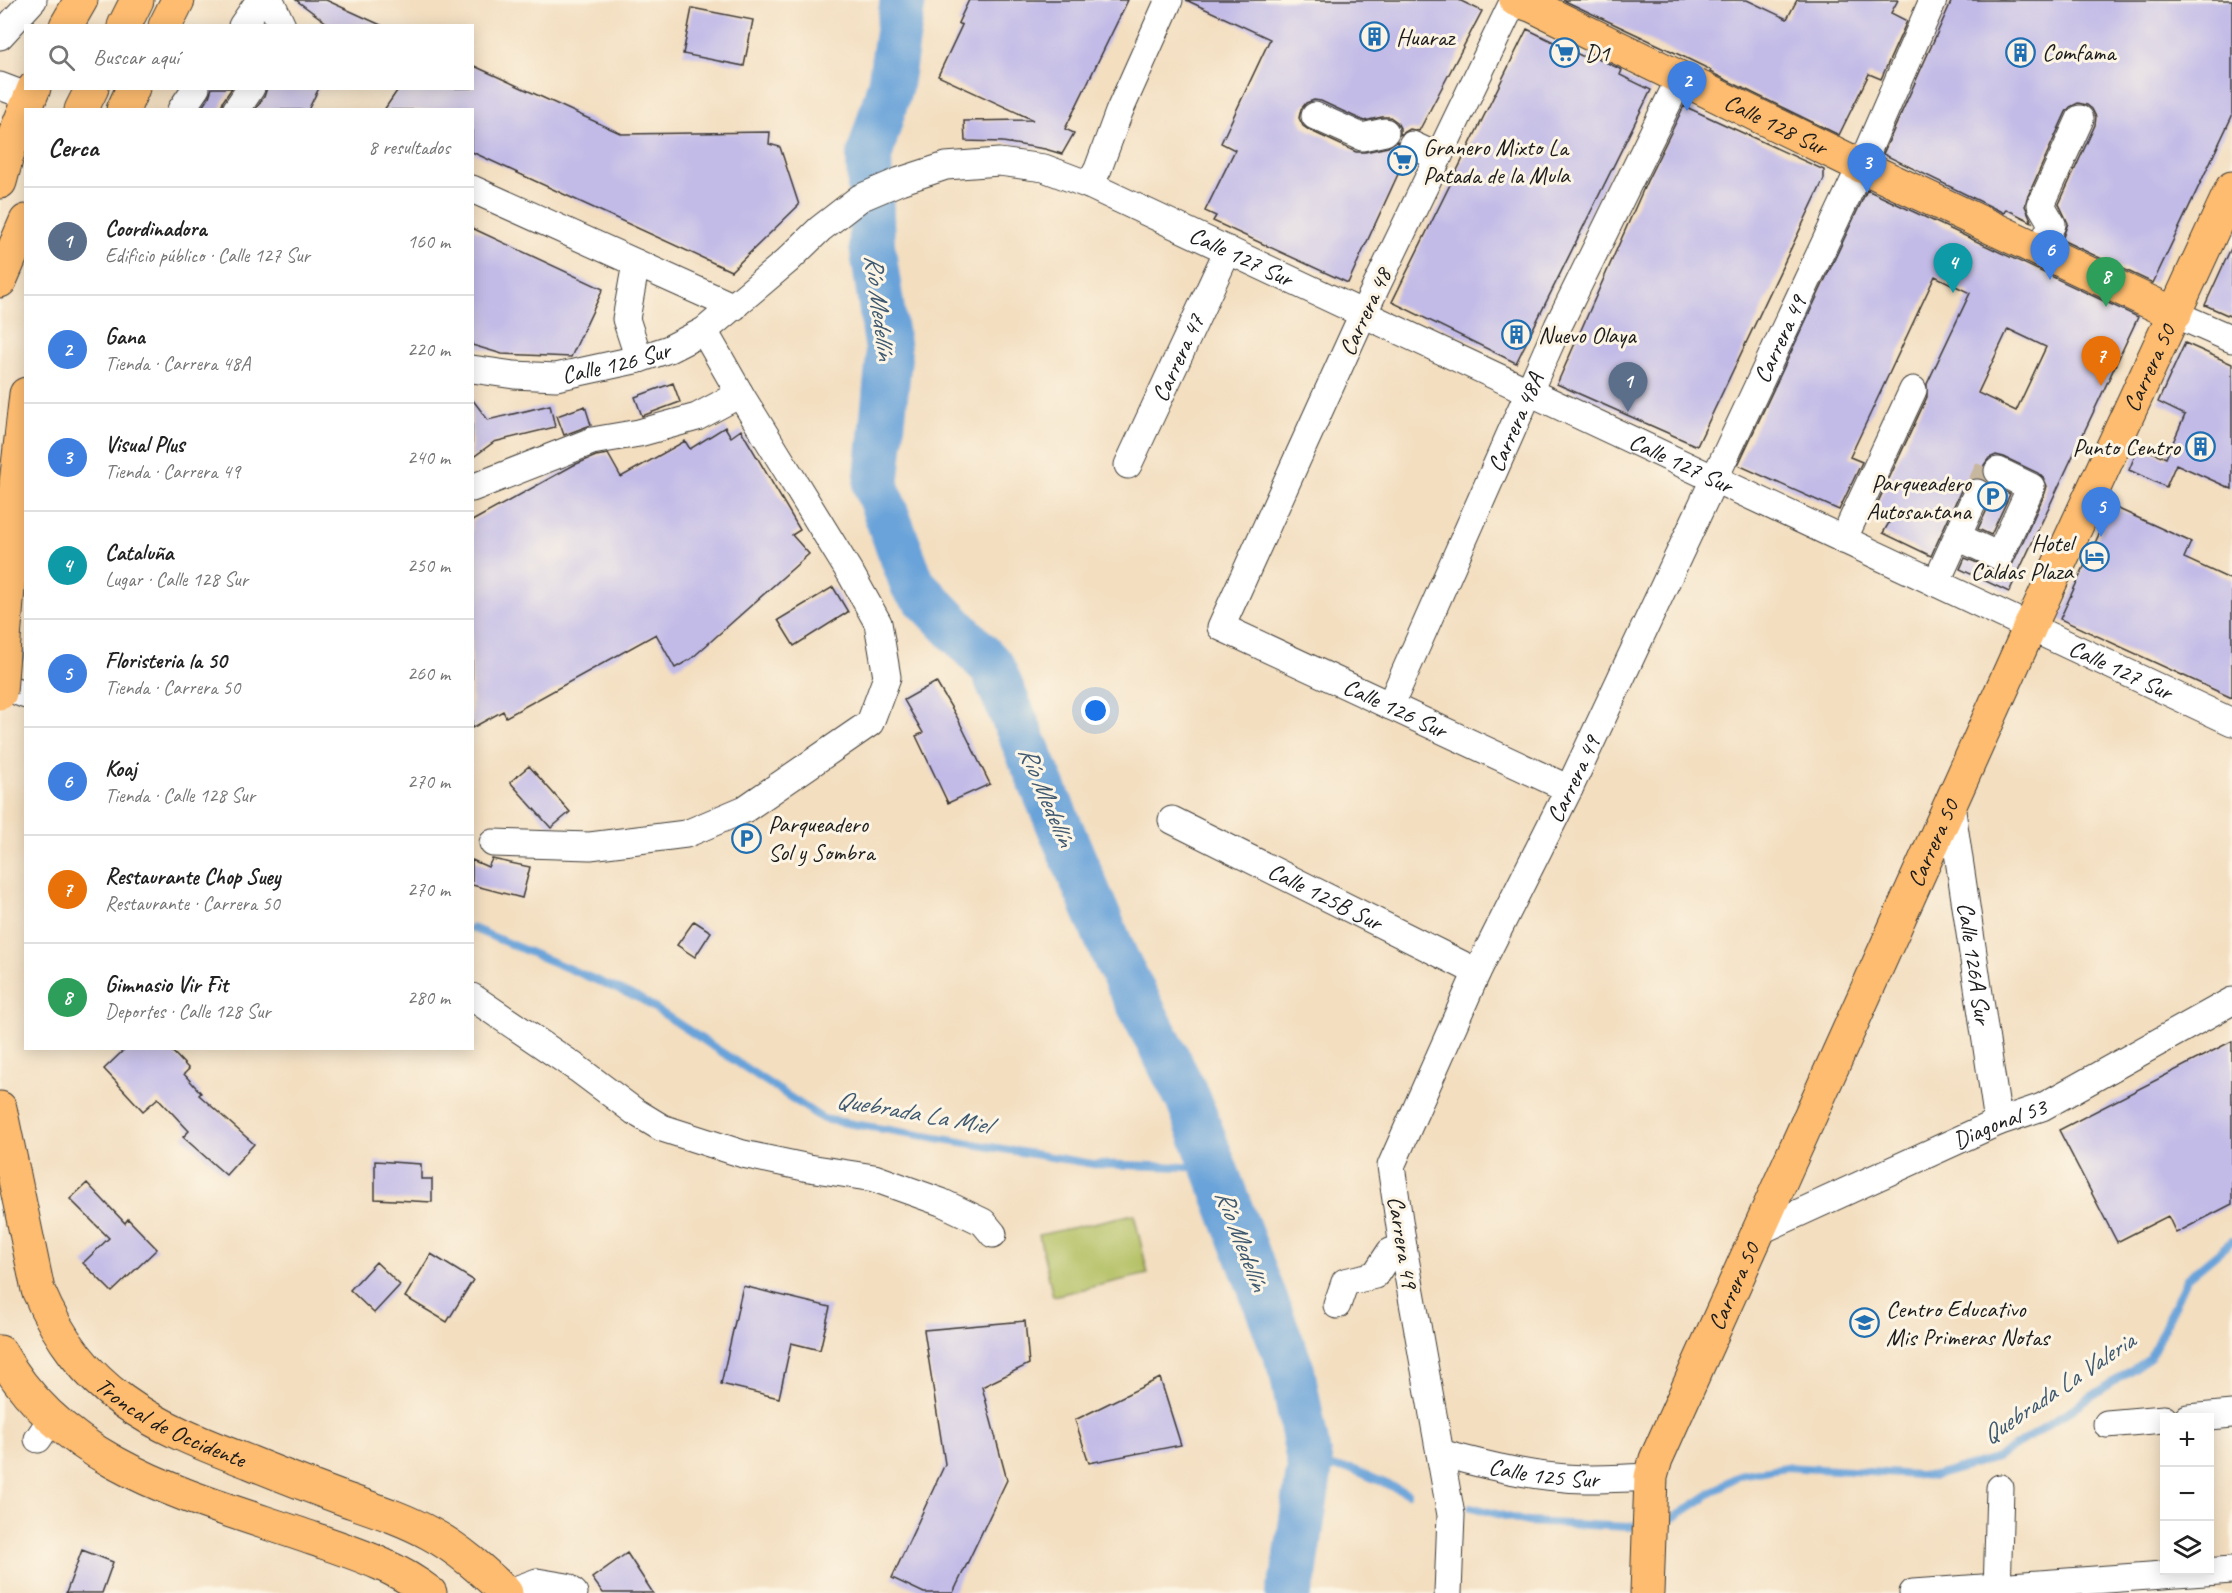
<!DOCTYPE html>
<html lang="es">
<head>
<meta charset="utf-8">
<style>
	:root { --surface:#fff; --page:#f2f2f2; --text:#222; --muted:#767676; --line:#e0e0e0; --accent:#1f6fb2 }
	body { margin:0; font-family:Caveat,sans-serif; background:var(--page); color:var(--text) }
	.controls { position:absolute; right:18px; bottom:18px; display:grid; overflow:hidden; border-radius:0px; box-shadow:0 3px 15px #0003 }
	.controls button { width:54px; height:54px; display:grid; place-items:center; padding:0; border:0; border-bottom:2px solid var(--line); background:var(--surface); color:var(--text); font:30px sans-serif }
	.you { position:absolute; left:1096px; top:711px; width:21px; height:21px; margin:-15px; border:4px solid #fff; border-radius:50%; background:#1a73e8; box-shadow:0 0 0 9px #1a73e833 }
	.badge { display:grid; place-items:center; width:39px; height:39px; border-radius:50%; background:var(--accent); color:#fff; font-size:20px; font-weight:700 }
	.pin { position:absolute; translate:-50% -50px; filter:drop-shadow(0 2px 3px #0008) }
	.pin::after { content:''; position:absolute; top:32px; width:21px; height:18px; background:inherit; clip-path:polygon(0 0,100% 0,50% 100%) }
	.list { margin:0; padding:0; list-style:none }
	h2 { display:flex; justify-content:space-between; align-items:center; height:78px; margin:0; padding:0 24px; font-size:26px }
	h2 small { font-size:20px; font-weight:400; color:var(--muted) }
	.list li { display:grid; grid-template-columns:39px 1fr auto; gap:18px; align-items:center; box-sizing:border-box; height:108px; padding:0 24px; border-top:2px solid var(--line) }
	.list b { display:block; font-size:22px; white-space:nowrap }
	.list p { margin:0; font-size:20px; white-space:nowrap; color:var(--muted) }
	.list em { font-size:20px; font-style:normal; color:var(--muted) }
	.icon { flex:none; width:33px; height:33px; fill:none; stroke:currentColor; stroke-width:2; stroke-linecap:round; stroke-linejoin:round }
	.map { position:relative; flex:none; width:2232px; height:1593px; overflow:hidden }
	.search { position:absolute; background:var(--surface); box-shadow:0 3px 15px #0003; left:24px; top:24px; width:450px; height:66px; display:flex; align-items:center; gap:15px; box-sizing:border-box; padding:0 21px; border-radius:0px; color:var(--muted); font-size:22px }
	.panel { position:absolute; background:var(--surface); box-shadow:0 3px 15px #0003; left:24px; top:108px; width:450px; height:942px; border-radius:0px }
	.map>svg:first-child { display:block }
	.green { fill:#b3c063; stroke:#686e40; stroke-width:1.5 }
	.lines { fill:none; stroke-linecap:round; stroke-linejoin:round }
	.stream { stroke:#69a3d9; stroke-width:8 }
	.river { stroke:#69a3d9; stroke-width:46 }
	.building { fill:#c2bbe7; fill-rule:evenodd }
	.minor-tunnel { stroke:#c8b79f; stroke-width:27; stroke-dasharray:27 14; stroke-linecap:butt }
	.minor-casing { stroke:#3c3935; stroke-width:29 }
	.major-casing { stroke:#3c3935; stroke-width:35 }
	.highway-casing { stroke:#3c3935; stroke-width:35 }
	.minor { stroke:#fff; stroke-width:27 }
	.major { stroke:#fdbc70; stroke-width:33 }
	.highway { stroke:#fdbc70; stroke-width:33 }
	.highway-bridge-casing { stroke:#3c3935; stroke-width:35; stroke-linecap:butt }
	.highway-bridge { stroke:#fdbc70; stroke-width:33 }
	.labels { text-anchor:middle; dominant-baseline:central; stroke-width:6; stroke-linejoin:round; paint-order:stroke }
	.poi-label { font-size:24px; fill:#1c1c1c; stroke:#fcf5e5; text-anchor:start }
	.street-label { font-size:24px; fill:#1c1c1c; stroke:#fcf5e5 }
	.water-label { font-size:26px; font-style:italic; fill:#3f5971; stroke:#fcf5e5 }
</style>
</head>
<body>
<div class="map">
<svg width="2232" height="1593" viewBox="0 0 2232 1593">
	<rect width="100%" height="100%" fill="#fcf5e5"/>
	<filter id="ink" filterUnits="userSpaceOnUse"><feTurbulence type="fractalNoise" baseFrequency=".0167" numOctaves="2"/><feDisplacementMap in="SourceGraphic" scale="12" xChannelSelector="R" yChannelSelector="G"/><feConvolveMatrix kernelMatrix="1 2 1 2 8 2 1 2 1" color-interpolation-filters="sRGB"/></filter>
	<filter id="wash" filterUnits="userSpaceOnUse"><feTurbulence type="fractalNoise" baseFrequency=".008" numOctaves="4" result="noise"/><feDisplacementMap in="SourceGraphic" scale="24" xChannelSelector="R" yChannelSelector="G"/><feGaussianBlur stdDeviation="1.35" result="paint"/><feColorMatrix in="noise" values="0 0 0 0 0 0 0 0 0 0 0 0 0 0 0 0 0 1.4 0 .05"/><feComposite in="paint" operator="in"/></filter>
	<g filter="url(#wash)">
		<rect width="100%" height="100%" fill="#f3dec0"/>
		<path class="green" d="M1134 1214 1148 1274 1053 1296 1039 1235Z"/>
		<g class="lines">
			<path class="stream" d="M10 653 26 657
				M472 928 641 999 823 1119 1093 1164 1214 1168
				M1310 1466 1352 1469 1407 1493
				M1471 1507 1527 1522 1629 1527 1643 1524
				M1658 1521 1673 1518 1739 1475 1786 1467 1935 1476 1997 1458 2150 1358 2186 1279 2232 1241"/>
			<path class="river" d="M903 0 890 85 869 157 872 245 889 357 876 487 913 585 992 667 1116 959 1188 1099 1292 1371 1310 1466 1294 1575 1288 1593"/>
		</g>
		<g id="blocks">
			<path class="building" d="M296 0H326L383 26H331Z
				M969 0H1128L1065 129 1074 133 1062 154 1045 149 1003 142 965 141 964 121 1033 120 938 76 962 25 958 23Z
				M1186 0H1459L1482 11 1419 131 1410 129 1400 135V128L1397 122 1390 117H1382L1364 121 1321 101 1314 100 1306 103 1301 109 1299 118 1303 126 1309 130 1356 152H1365L1388 147 1397 141 1399 154 1405 159 1348 283 1213 221 1216 216 1205 211 1235 150 1221 143 1270 39Z
				M1563 0H1747L1787 19 1797 0H1898L1891 13 1907 21 1881 79 1869 74 1839 135 1710 72 1711 70 1682 56Z
				M1952 0H2232V116L2153 283 2062 240 2068 223 2059 204 2095 125 2096 117 2092 109 2087 105 2078 103 2070 107 2066 112 2027 198 2025 206 2032 222 2006 209 2004 213 1883 154Z
				M692 8 753 20 744 66 683 54Z
				M1527 29 1586 58 1589 54 1622 70 1620 75 1651 90 1516 363 1392 302Z
				M472 65 622 134 770 132 769 144 780 147 799 205 731 271 472 152V110H384L399 88H472Z
				M212 88H232L223 101 220 110H200L209 97Z
				M267 88H319L308 110H255L264 97Z
				M1684 106 1824 170V179L1697 446 1557 384 1647 181Z
				M1867 190 2138 317 2009 592 1960 569 1965 558 2000 572 2008 569 2013 563 2045 493 2047 486 2044 479 2038 473 2004 457 1996 455 1989 458 1984 465 1982 472 1985 480 1975 477 1967 481 1963 486 1931 556 1883 533 1890 521 1873 513 1927 397V384L1970 293 1935 276 1850 457 1862 462 1839 510 1738 465ZM2008 329 2046 347 2016 411 1978 393Z
				M472 228 603 289 571 357 502 354 472 345Z
				M2232 246V317L2205 305Z
				M2185 343 2232 364V489L2176 464 2166 487 2129 470 2139 446 2166 458 2185 415 2158 402Z
				M673 383 680 402 642 416 635 397Z
				M472 399 488 420 550 405 555 427 494 442 472 458Z
				M585 406 591 425 564 435 557 416Z
				M725 427 731 437 741 430 800 530 792 535 809 554 691 659 675 668 656 634 506 717 503 711 472 728V521L574 465 596 456 608 454 621 477 685 441 690 449Z
				M1990 484 2010 494 1991 535 1978 529 1992 499 1993 492Z
				M2112 506 2191 542 2184 558 2232 580V698L2060 619Z
				M833 587 848 612 794 646 778 620Z
				M936 682 957 717 990 784 948 803 916 736 923 733 904 700Z
				M529 766 570 812 551 828 510 782Z
				M492 859 530 867 522 898 472 885V860L488 867Z
				M694 921 711 932 695 957 677 945Z
				M2232 1041V1204L2176 1233 2168 1216 2117 1242 2059 1130Z
				M126 1048H169L189 1069 184 1074 201 1093 199 1095 254 1144 226 1175 183 1137 189 1131 158 1098 143 1111 104 1069Z
				M375 1161 421 1164V1179H432V1202L375 1199Z
				M87 1183 125 1223 128 1219 157 1249 112 1292 83 1263 109 1238 70 1199Z
				M431 1254 473 1280 447 1322 405 1297Z
				M376 1262 400 1285 374 1313 350 1290Z
				M743 1286 830 1307 820 1350 791 1343 779 1398 721 1384Z
				M1025 1321 1029 1364 982 1387 1007 1480 953 1593H924L892 1578 945 1464 924 1330Z
				M1160 1378 1181 1445 1089 1463 1075 1420Z
				M82 1550 113 1562 102 1593H66Z
				M627 1553 653 1593H603L592 1578Z"/>
		</g>
	</g>
	<g filter="url(#ink)">
		<use href="#blocks" fill-opacity="0" stroke="#3c3935" stroke-width="1.5"/>
		<g class="lines">
			<path class="minor-tunnel" d="M1977 493 1989 467 1998 471"/>
			<defs>
				<g id="minor">
					<path d="M270 0 282 26"/>
					<path id="s1" d="M1514 0 1363 314 1221 627 1569 789"/>
					<path d="M242 26 260 0"/>
					<path d="M0 36 33 0"/>
					<path d="M0 86 29 97"/>
					<path d="M181 110 196 88"/>
					<path d="M236 110 251 88"/>
					<path d="M1315 116 1362 137 1385 132"/>
					<path d="M1412 145 1438 157"/>
					<path d="M1089 185 1098 169 1119 112 1169 0"/>
					<path d="M472 189 734 307"/>
					<path d="M2040 250 2052 224 2041 205 2080 119"/>
					<path d="M636 263 626 319 639 359"/>
					<path d="M2175 314 2232 339"/>
					<path id="s2" d="M472 369 514 375 556 377 639 359 669 349 704 331 787 261 820 229 860 198 900 181 946 166 999 162 1044 168 1089 185 2232 722"/>
					<path id="s3" d="M1128 465 1228 250"/>
					<path d="M472 488 592 441 639 433 697 417 740 394"/>
					<path d="M1958 537 1999 556 2031 487 1998 471"/>
					<path d="M1843 540 1913 390"/>
					<path d="M1936 583 1977 493"/>
					<path d="M0 685 26 695"/>
					<path id="s4" d="M1390 706 1558 326 1681 76"/>
					<path id="s5" d="M1951 805 1998 1122"/>
					<path id="s6" d="M1172 820 1477 972"/>
					<path d="M493 843 590 846 686 834 745 809 870 723 887 677 878 623 852 576 740 394 704 331"/>
					<path d="M472 997 578 1069 634 1111 662 1128 743 1154 809 1168 874 1178 941 1202 983 1222 993 1234"/>
					<path id="s7" d="M1757 1232 1998 1122 2042 1107 2232 1001"/>
					<path d="M1337 1305 1345 1282 1375 1275 1390 1252 1403 1247"/>
					<path d="M2188 1418 2232 1414"/>
					<path d="M2107 1424 2164 1419"/>
					<path d="M38 1439 52 1418"/>
					<path id="s8" d="M1440 1453C1488 1466 1536 1478 1586 1479 1608 1479 1630 1478 1651 1477"/>
					<path d="M507 1593 537 1582 567 1587 574 1593"/>
					<path id="s9" d="M1448 1593 1451 1515 1403 1247 1391 1166 1477 972 1569 789 1861 166 1933 0"/>
					<path d="M1913 1593 2232 1570"/>
					<path d="M1997 1593 2000 1488"/>
				</g>
				<g id="major">
					<path id="s10" d="M1516 0 1533 6 1861 166 2175 314"/>
					<path id="s11" d="M1647 1593 1651 1477 1656 1459 2030 627 2232 188"/>
				</g>
				<g id="highway">
					<path d="M66 26 81 0"/>
					<path d="M124 26 137 0"/>
					<path d="M165 26 178 0"/>
					<path d="M81 110 92 88"/>
					<path d="M123 110 133 88"/>
					<path d="M0 182 9 149 34 88"/>
					<path d="M0 281 26 221"/>
					<path d="M16 483 26 394"/>
					<path id="s12" d="M0 1108 38 1290C82 1394 149 1424 249 1462 281 1475 314 1488 347 1500 376 1510 404 1519 431 1534 459 1549 483 1571 506 1593"/>
					<path d="M0 1352C65 1470 197 1498 314 1539 354 1553 396 1566 430 1593"/>
				</g>
			</defs>
			<use href="#minor" class="minor-casing"/>
			<use href="#major" class="major-casing"/>
			<use href="#highway" class="highway-casing"/>
			<use href="#minor" class="minor"/>
			<use href="#major" class="major"/>
			<use href="#highway" class="highway"/>
			<defs>
				<path id="highway-bridge" d="M0 693 16 483"/>
			</defs>
			<use href="#highway-bridge" class="highway-bridge-casing"/>
			<use href="#highway-bridge" class="highway-bridge"/>
		</g>
	</g>
	<defs>
		<symbol id="building-ring" viewBox="-11 -11 22 22"><circle r="9.5" fill="#fcf5e5" stroke="#1f6fb2" stroke-width="1.5"/><path d="M-4-6H4V6H1V3H-1V6H-4ZM-2.5-4.3h1.7v1.8h-1.7ZM.8-4.3h1.7v1.8H.8ZM-2.5-1h1.7V.8h-1.7ZM.8-1h1.7V.8H.8Z" fill="#1f6fb2"/></symbol>
		<symbol id="supermarket-ring" viewBox="-11 -11 22 22"><circle r="9.5" fill="#fcf5e5" stroke="#1f6fb2" stroke-width="1.5"/><path d="M-6-5.5h2.5l.6 2H6L4.5 2H-2.5L-4.4-4H-6ZM-1.5 3.2a1.3 1.3 0 1 0 .1 0ZM3 3.2a1.3 1.3 0 1 0 .1 0Z" fill="#1f6fb2"/></symbol>
		<symbol id="parking-ring" viewBox="-11 -11 22 22"><circle r="9.5" fill="#fcf5e5" stroke="#1f6fb2" stroke-width="1.5"/><path d="M-3.5-5.5H1a3.5 3.5 0 0 1 0 7H-1V5.5H-3.5ZM-1-3.4V-.6H.8a1.4 1.4 0 0 0 0-2.8Z" fill="#1f6fb2"/></symbol>
		<symbol id="hotel-ring" viewBox="-11 -11 22 22"><circle r="9.5" fill="#fcf5e5" stroke="#1f6fb2" stroke-width="1.5"/><path d="M-6-4.5h1.5V1H6V5H4.5V3h-9V5H-6ZM-4 0a1.8 1.8 0 1 1 3.6 0ZM.5 0V-2.5h3Q6-2.5 6 0Z" fill="#1f6fb2"/></symbol>
		<symbol id="school-ring" viewBox="-11 -11 22 22"><circle r="9.5" fill="#fcf5e5" stroke="#1f6fb2" stroke-width="1.5"/><path d="M0-5L7-2L0 1L-7-2ZM-4 1L0 2.5L4 1V4Q0 6-4 4Z" fill="#1f6fb2"/></symbol>
	</defs>
	<g fill-rule="evenodd">
		<use href="#building-ring" x="1358" y="20" width="33" height="33"/>
		<use href="#building-ring" x="2004" y="36" width="33" height="33"/>
		<use href="#supermarket-ring" x="1548" y="36" width="33" height="33"/>
		<use href="#supermarket-ring" x="1386" y="144" width="33" height="33"/>
		<use href="#building-ring" x="1500" y="318" width="33" height="33"/>
		<use href="#building-ring" x="2184" y="430" width="33" height="33"/>
		<use href="#parking-ring" x="1976" y="480" width="33" height="33"/>
		<use href="#hotel-ring" x="2078" y="540" width="33" height="33"/>
		<use href="#parking-ring" x="730" y="822" width="33" height="33"/>
		<use href="#school-ring" x="1848" y="1306" width="33" height="33"/>
	</g>
	<g class="labels">
		<g class="poi-label">
			<text x="1396" y="37">Huaraz</text>
			<text x="2042" y="52">Comfama</text>
			<text x="1585" y="53">D1</text>
			<text x="1423" y="147">Granero Mixto La<tspan x="1423" dy="28">Patada de la Mula</tspan></text>
			<text x="1538" y="335">Nuevo Olaya</text>
			<text x="2180" y="447" text-anchor="end">Punto Centro</text>
			<text x="1971" y="483" text-anchor="end">Parqueadero<tspan x="1971" dy="28">Autosantana</tspan></text>
			<text x="2073" y="543" text-anchor="end">Hotel<tspan x="2073" dy="28">Caldas Plaza</tspan></text>
			<text x="768" y="824">Parqueadero<tspan x="768" dy="28">Sol y Sombra</tspan></text>
			<text x="1886" y="1309">Centro Educativo<tspan x="1886" dy="28">Mis Primeras Notas</tspan></text>
		</g>
		<g class="street-label">
			<text stroke="none"><textPath href="#s10" startOffset="288">Calle 128 Sur</textPath></text>
			<text stroke="none"><textPath href="#s2" startOffset="852">Calle 127 Sur</textPath></text>
			<text transform="translate(1365 312) rotate(-65)">Carrera 48</text>
			<text stroke="none"><textPath href="#s9" startOffset="1346">Carrera 49</textPath></text>
			<text stroke="none"><textPath href="#s3" startOffset="118">Carrera 47</textPath></text>
			<text stroke="none"><textPath href="#s2" startOffset="146">Calle 126 Sur</textPath></text>
			<text stroke="none"><textPath href="#s11" startOffset="1332">Carrera 50</textPath></text>
			<text stroke="none"><textPath href="#s4" startOffset="310">Carrera 48A</textPath></text>
			<text stroke="none"><textPath href="#s2" startOffset="1338">Calle 127 Sur</textPath></text>
			<text stroke="none"><textPath href="#s2" startOffset="1824">Calle 127 Sur</textPath></text>
			<text stroke="none"><textPath href="#s1" startOffset="884">Calle 126 Sur</textPath></text>
			<text stroke="none"><textPath href="#s9" startOffset="860">Carrera 49</textPath></text>
			<text stroke="none"><textPath href="#s11" startOffset="810">Carrera 50</textPath></text>
			<text stroke="none"><textPath href="#s6" startOffset="171">Calle 125B Sur</textPath></text>
			<text stroke="none"><textPath href="#s5" startOffset="160">Calle 126A Sur</textPath></text>
			<text stroke="none"><textPath href="#s7" startOffset="266">Diagonal 53</textPath></text>
			<text transform="translate(1403 1242) rotate(81)">Carrera 49</text>
			<text stroke="none"><textPath href="#s11" startOffset="324">Carrera 50</textPath></text>
			<text stroke="none"><textPath href="#s12" startOffset="380">Troncal de Occidente</textPath></text>
			<text stroke="none"><textPath href="#s8" startOffset="106">Calle 125 Sur</textPath></text>
		</g>
		<g class="water-label">
			<text transform="translate(880 307) rotate(83)">Río Medellín</text>
			<text transform="translate(1047 796) rotate(67)">Río Medellín</text>
			<text transform="translate(913 1112) rotate(10)">Quebrada La Miel</text>
			<text transform="translate(1242 1240) rotate(69)">Río Medellín</text>
			<text transform="translate(2058 1388) rotate(-34)">Quebrada La Valeria</text>
		</g>
	</g>
</svg>
<div class="controls">
<button>+</button>
<button>−</button>
<button><svg class="icon" aria-label="layers" viewBox="0 0 24 24"><path d="M12 4l9 5-9 5-9-5zM3 14l9 5 9-5"/></svg></button>
</div>
<div class="you"></div>
<div class="pin badge" style="left:1628px;top:412px;background:#5c6f8a">1</div>
<div class="pin badge" style="left:1687px;top:111px;background:#3f7fe0">2</div>
<div class="pin badge" style="left:1867px;top:193px;background:#3f7fe0">3</div>
<div class="pin badge" style="left:1953px;top:293px;background:#0f9aa8">4</div>
<div class="pin badge" style="left:2101px;top:537px;background:#3f7fe0">5</div>
<div class="pin badge" style="left:2050px;top:280px;background:#3f7fe0">6</div>
<div class="pin badge" style="left:2101px;top:386px;background:#e8710a">7</div>
<div class="pin badge" style="left:2106px;top:307px;background:#2e9e5b">8</div>
<div class="search"><svg class="icon" aria-label="search" viewBox="0 0 24 24"><circle cx="10" cy="10" r="6"/><path d="M15 15l6 6"/></svg>Buscar aquí</div>
<section class="panel">
<h2>Cerca<small>8 resultados</small></h2>
<ul class="list">
<li><span class="badge" style="background:#5c6f8a">1</span><div><b>Coordinadora</b><p>Edificio público · Calle 127 Sur</p></div><em>160 m</em></li>
<li><span class="badge" style="background:#3f7fe0">2</span><div><b>Gana</b><p>Tienda · Carrera 48A</p></div><em>220 m</em></li>
<li><span class="badge" style="background:#3f7fe0">3</span><div><b>Visual Plus</b><p>Tienda · Carrera 49</p></div><em>240 m</em></li>
<li><span class="badge" style="background:#0f9aa8">4</span><div><b>Cataluña</b><p>Lugar · Calle 128 Sur</p></div><em>250 m</em></li>
<li><span class="badge" style="background:#3f7fe0">5</span><div><b>Floristeria la 50</b><p>Tienda · Carrera 50</p></div><em>260 m</em></li>
<li><span class="badge" style="background:#3f7fe0">6</span><div><b>Koaj</b><p>Tienda · Calle 128 Sur</p></div><em>270 m</em></li>
<li><span class="badge" style="background:#e8710a">7</span><div><b>Restaurante Chop Suey</b><p>Restaurante · Carrera 50</p></div><em>270 m</em></li>
<li><span class="badge" style="background:#2e9e5b">8</span><div><b>Gimnasio Vir Fit</b><p>Deportes · Calle 128 Sur</p></div><em>280 m</em></li>
</ul>
</section>
</div>
</body>
</html>
